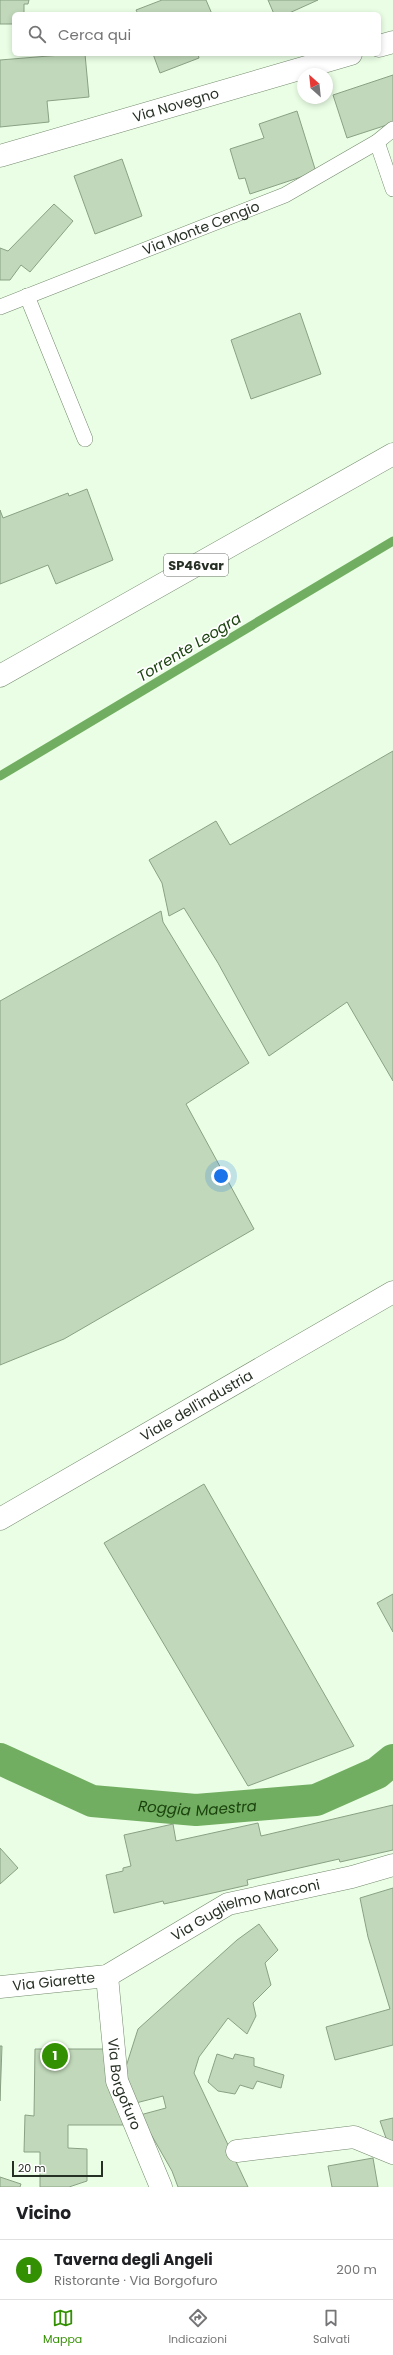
<!DOCTYPE html>
<html lang="it">
<head>
<meta charset="utf-8">
<style>
	:root { --surface:#fff; --page:#f6f6f6; --text:#202124; --muted:#757577; --line:#e0e0e0; --accent:#349003 }
	body { margin:0; font-family:Poppins,sans-serif; background:var(--page); color:var(--text) }
	.compass { position:absolute; left:297px; top:68px; width:36px; height:36px; border-radius:50%; background:var(--surface); box-shadow:0 2px 6px #0003; rotate:333deg }
	.scale { position:absolute; left:12px; bottom:10px; width:91px; box-sizing:border-box; padding-left:4px; border:2px solid #273024; border-top:0; font-size:11px; line-height:14px; white-space:nowrap; color:#273024; -webkit-text-stroke:3px #fff; paint-order:stroke }
	.you { position:absolute; left:221px; top:1176px; width:14px; height:14px; margin:-10px; border:3px solid #fff; border-radius:50%; background:#1a73e8; box-shadow:0 0 0 6px #1a73e833 }
	.badge { display:grid; place-items:center; width:26px; height:26px; border-radius:50%; background:var(--accent); color:#fff; font-size:13px; font-weight:700 }
	.pin { position:absolute; translate:-50% -50%; border:2px solid #fff; box-shadow:0 1px 4px #0006 }
	.list { margin:0; padding:0; list-style:none }
	h2 { display:flex; justify-content:space-between; align-items:center; height:52px; margin:0; padding:0 16px; font-size:17px }
	h2 small { font-size:13px; font-weight:400; color:var(--muted) }
	.list li { display:grid; grid-template-columns:26px 1fr auto; gap:12px; align-items:center; box-sizing:border-box; height:60px; padding:0 16px; border-top:1px solid var(--line) }
	.list b { display:block; font-size:15px; white-space:nowrap }
	.list p { margin:0; font-size:13px; white-space:nowrap; color:var(--muted) }
	.list em { font-size:13px; font-style:normal; color:var(--muted) }
	.icon { flex:none; width:22px; height:22px; fill:none; stroke:currentColor; stroke-width:2; stroke-linecap:round; stroke-linejoin:round }
	.map { position:relative; flex:none; width:393px; height:2187px; overflow:hidden }
	.search { position:absolute; background:var(--surface); box-shadow:0 2px 6px #0003; left:12px; right:12px; top:12px; height:44px; display:flex; align-items:center; gap:10px; box-sizing:border-box; padding:0 14px; border-radius:6px; color:var(--muted); font-size:15px }
	.sheet { height:112px; background:var(--surface) }
	nav { display:flex; justify-content:space-around; align-items:center; box-sizing:border-box; height:56px; border-top:1px solid var(--line); background:var(--surface); font-size:11px; color:var(--muted) }
	nav a { display:grid; justify-items:center; gap:2px }
	nav .on { color:var(--accent) }
	.map>svg:first-child { display:block }
	.lines { fill:none; stroke-linecap:round; stroke-linejoin:round }
	.stream { stroke:#72ae61; stroke-width:9 }
	.canal { stroke:#72ae61; stroke-width:32 }
	.building { fill:#c1d9ba; stroke:#8aa184 }
	.service-casing { stroke:#73896c; stroke-width:16 }
	.minor-casing { stroke:#73896c; stroke-width:23 }
	.tertiary-casing { stroke:#73896c; stroke-width:23 }
	.primary-casing { stroke:#73896c; stroke-width:23 }
	.service { stroke:#fff; stroke-width:15 }
	.minor { stroke:#fff; stroke-width:22 }
	.tertiary { stroke:#fff; stroke-width:22 }
	.primary { stroke:#fff; stroke-width:22 }
	.labels { text-anchor:middle; dominant-baseline:central; stroke-width:3.5; stroke-linejoin:round; paint-order:stroke }
	.shield { fill:#fff; stroke:#686e66; stroke-width:1 }
	.shield-label { font-size:13px; font-weight:bold; fill:#273024 }
	.street-label { font-size:14px; fill:#273024; stroke:#fff }
	.water-label { font-size:15px; font-style:italic; fill:#1b430e; stroke:#fff }
</style>
</head>
<body>
<div class="map">
<svg width="393" height="2187" viewBox="0 0 393 2187">
	<rect width="100%" height="100%" fill="#eafee5"/>
	<g class="lines">
		<path class="stream" d="M0 776 393 541"/>
		<path class="canal" id="s1" d="M0 1759 92 1801 196 1810 316 1800 377 1773 393 1760"/>
	</g>
	<path class="building" d="M0 0H29L28 4H24V14H14V24H0Z
		M162 0H206L212 14H138L136 10Z
		M268 0H318L287 14H274Z
		M73 54H85L89 97 47 101 49 122 0 127V60Z
		M153 54H198L199 58 160 73Z
		M393 75V123L347 138 333 95Z
		M297 111 316 172 250 194 245 178 239 179 230 149 264 138 259 124Z
		M122 159 142 216 95 234 74 176Z
		M54 204 73 221 30 272 21 265 10 280H0V248L8 251Z
		M300 313 321 374 251 399 231 340Z
		M87 489 113 560 56 584 48 565 0 584V510L3 518 68 493 69 496Z
		M393 751V1081L347 1002 269 1056 218 963 184 908 169 916 162 883 149 860 216 821 230 845Z
		M161 911 163 922 249 1063 186 1104 254 1229 64 1339 0 1365V1001Z
		M204 1484 354 1746 248 1786 104 1543Z
		M393 1594V1632L377 1603Z
		M393 1805V1850L340 1862 339 1859 247 1880 248 1885 164 1904 163 1901 114 1913 106 1875 123 1871V1868L131 1866 124 1835 173 1824 176 1841 258 1823 261 1836Z
		M0 1848 18 1868 0 1884Z
		M393 1888V2045L335 2060 326 2027 390 2009 368 1937 360 1898Z
		M259 1924 278 1950 265 1963 271 1985 253 2003 256 2016 247 2034 228 2018 199 2057 194 2073 248 2187H178L172 2171 140 2115 166 2108 163 2096 132 2104 124 2073 138 2029 237 1940Z
		M0 2046H2L0 2101Z
		M35 2049H109L126 2125H68V2148L87 2149V2181L69 2187H40V2152H24L25 2115 34 2116Z
		M217 2054 233 2059 235 2054 254 2058V2066L284 2075 281 2088 257 2081 253 2089 240 2085 235 2094 218 2091 208 2082Z
		M393 2118V2143L386 2138 380 2121Z
		M373 2158 378 2187H332L328 2166Z
		M0 2177 21 2184 20 2187H0Z"/>
	<g class="lines">
		<defs>
			<g id="service">
				<path d="M377 142 393 189"/>
				<path d="M27 296 85 439"/>
				<path id="s2" d="M0 307 285 195 377 142 393 129"/>
			</g>
			<g id="minor">
				<path id="s3" d="M107 1976 117 2081 161 2187"/>
				<path d="M237 2151 354 2137 393 2153"/>
			</g>
			<g id="tertiary">
				<path d="M379 46 393 42"/>
				<path id="s4" d="M0 156 351 54"/>
				<path id="s5" d="M0 1519 393 1292"/>
				<path id="s6" d="M0 1987 107 1976 228 1904 352 1877 393 1865"/>
			</g>
			<path id="primary" d="M0 676 393 454"/>
		</defs>
		<use href="#service" class="service-casing"/>
		<use href="#minor" class="minor-casing"/>
		<use href="#tertiary" class="tertiary-casing"/>
		<use href="#primary" class="primary-casing"/>
		<use href="#service" class="service"/>
		<use href="#minor" class="minor"/>
		<use href="#tertiary" class="tertiary"/>
		<use href="#primary" class="primary"/>
	</g>
	<g class="labels">
		<rect class="shield" x="164" y="554" width="64" height="22" rx="3"/>
		<g class="shield-label">
			<text x="196" y="565">SP46var</text>
		</g>
		<g class="street-label">
			<text stroke="none"><textPath href="#s4" startOffset="183">Via Novegno</textPath></text>
			<text stroke="none"><textPath href="#s2" startOffset="216">Via Monte Cengio</textPath></text>
			<text stroke="none"><textPath href="#s5" startOffset="227">Viale dell'industria</textPath></text>
			<text stroke="none"><textPath href="#s6" startOffset="263">Via Guglielmo Marconi</textPath></text>
			<text stroke="none"><textPath href="#s6" startOffset="54">Via Giarette</textPath></text>
			<text stroke="none"><textPath href="#s3" startOffset="110">Via Borgofuro</textPath></text>
		</g>
		<g class="water-label">
			<text transform="translate(189 647) rotate(-31)">Torrente Leogra</text>
			<text stroke="none"><textPath href="#s1" startOffset="207">Roggia Maestra</textPath></text>
		</g>
	</g>
</svg>
<svg class="compass" viewBox="-18 -18 36 36"><path d="M0-13l5 13h-10z" fill="#e53935"/><path d="M0 13l5-13h-10z" fill="#757577"/></svg>
<div class="scale">20 m</div>
<div class="you"></div>
<div class="pin badge" style="left:55px;top:2056px">1</div>
<div class="search"><svg class="icon" aria-label="search" viewBox="0 0 24 24"><circle cx="10" cy="10" r="6"/><path d="M15 15l6 6"/></svg>Cerca qui</div>
</div>
<section class="sheet">
<h2>Vicino<small></small></h2>
<ul class="list">
<li><span class="badge">1</span><div><b>Taverna degli Angeli</b><p>Ristorante · Via Borgofuro</p></div><em>200 m</em></li>
</ul>
</section>
<nav>
<a class="on"><svg class="icon" aria-label="map" viewBox="0 0 24 24"><path d="M3 6l6-2 6 2 6-2v14l-6 2-6-2-6 2zM9 4v14M15 6v14"/></svg>Mappa</a>
<a><svg class="icon" aria-label="directions" viewBox="0 0 24 24"><path d="M12 3l9 9-9 9-9-9zM9 14v-3h6M13 9l2 2-2 2"/></svg>Indicazioni</a>
<a><svg class="icon" aria-label="saved" viewBox="0 0 24 24"><path d="M7 4h10v16l-5-4-5 4z"/></svg>Salvati</a>
</nav>
</body>
</html>
